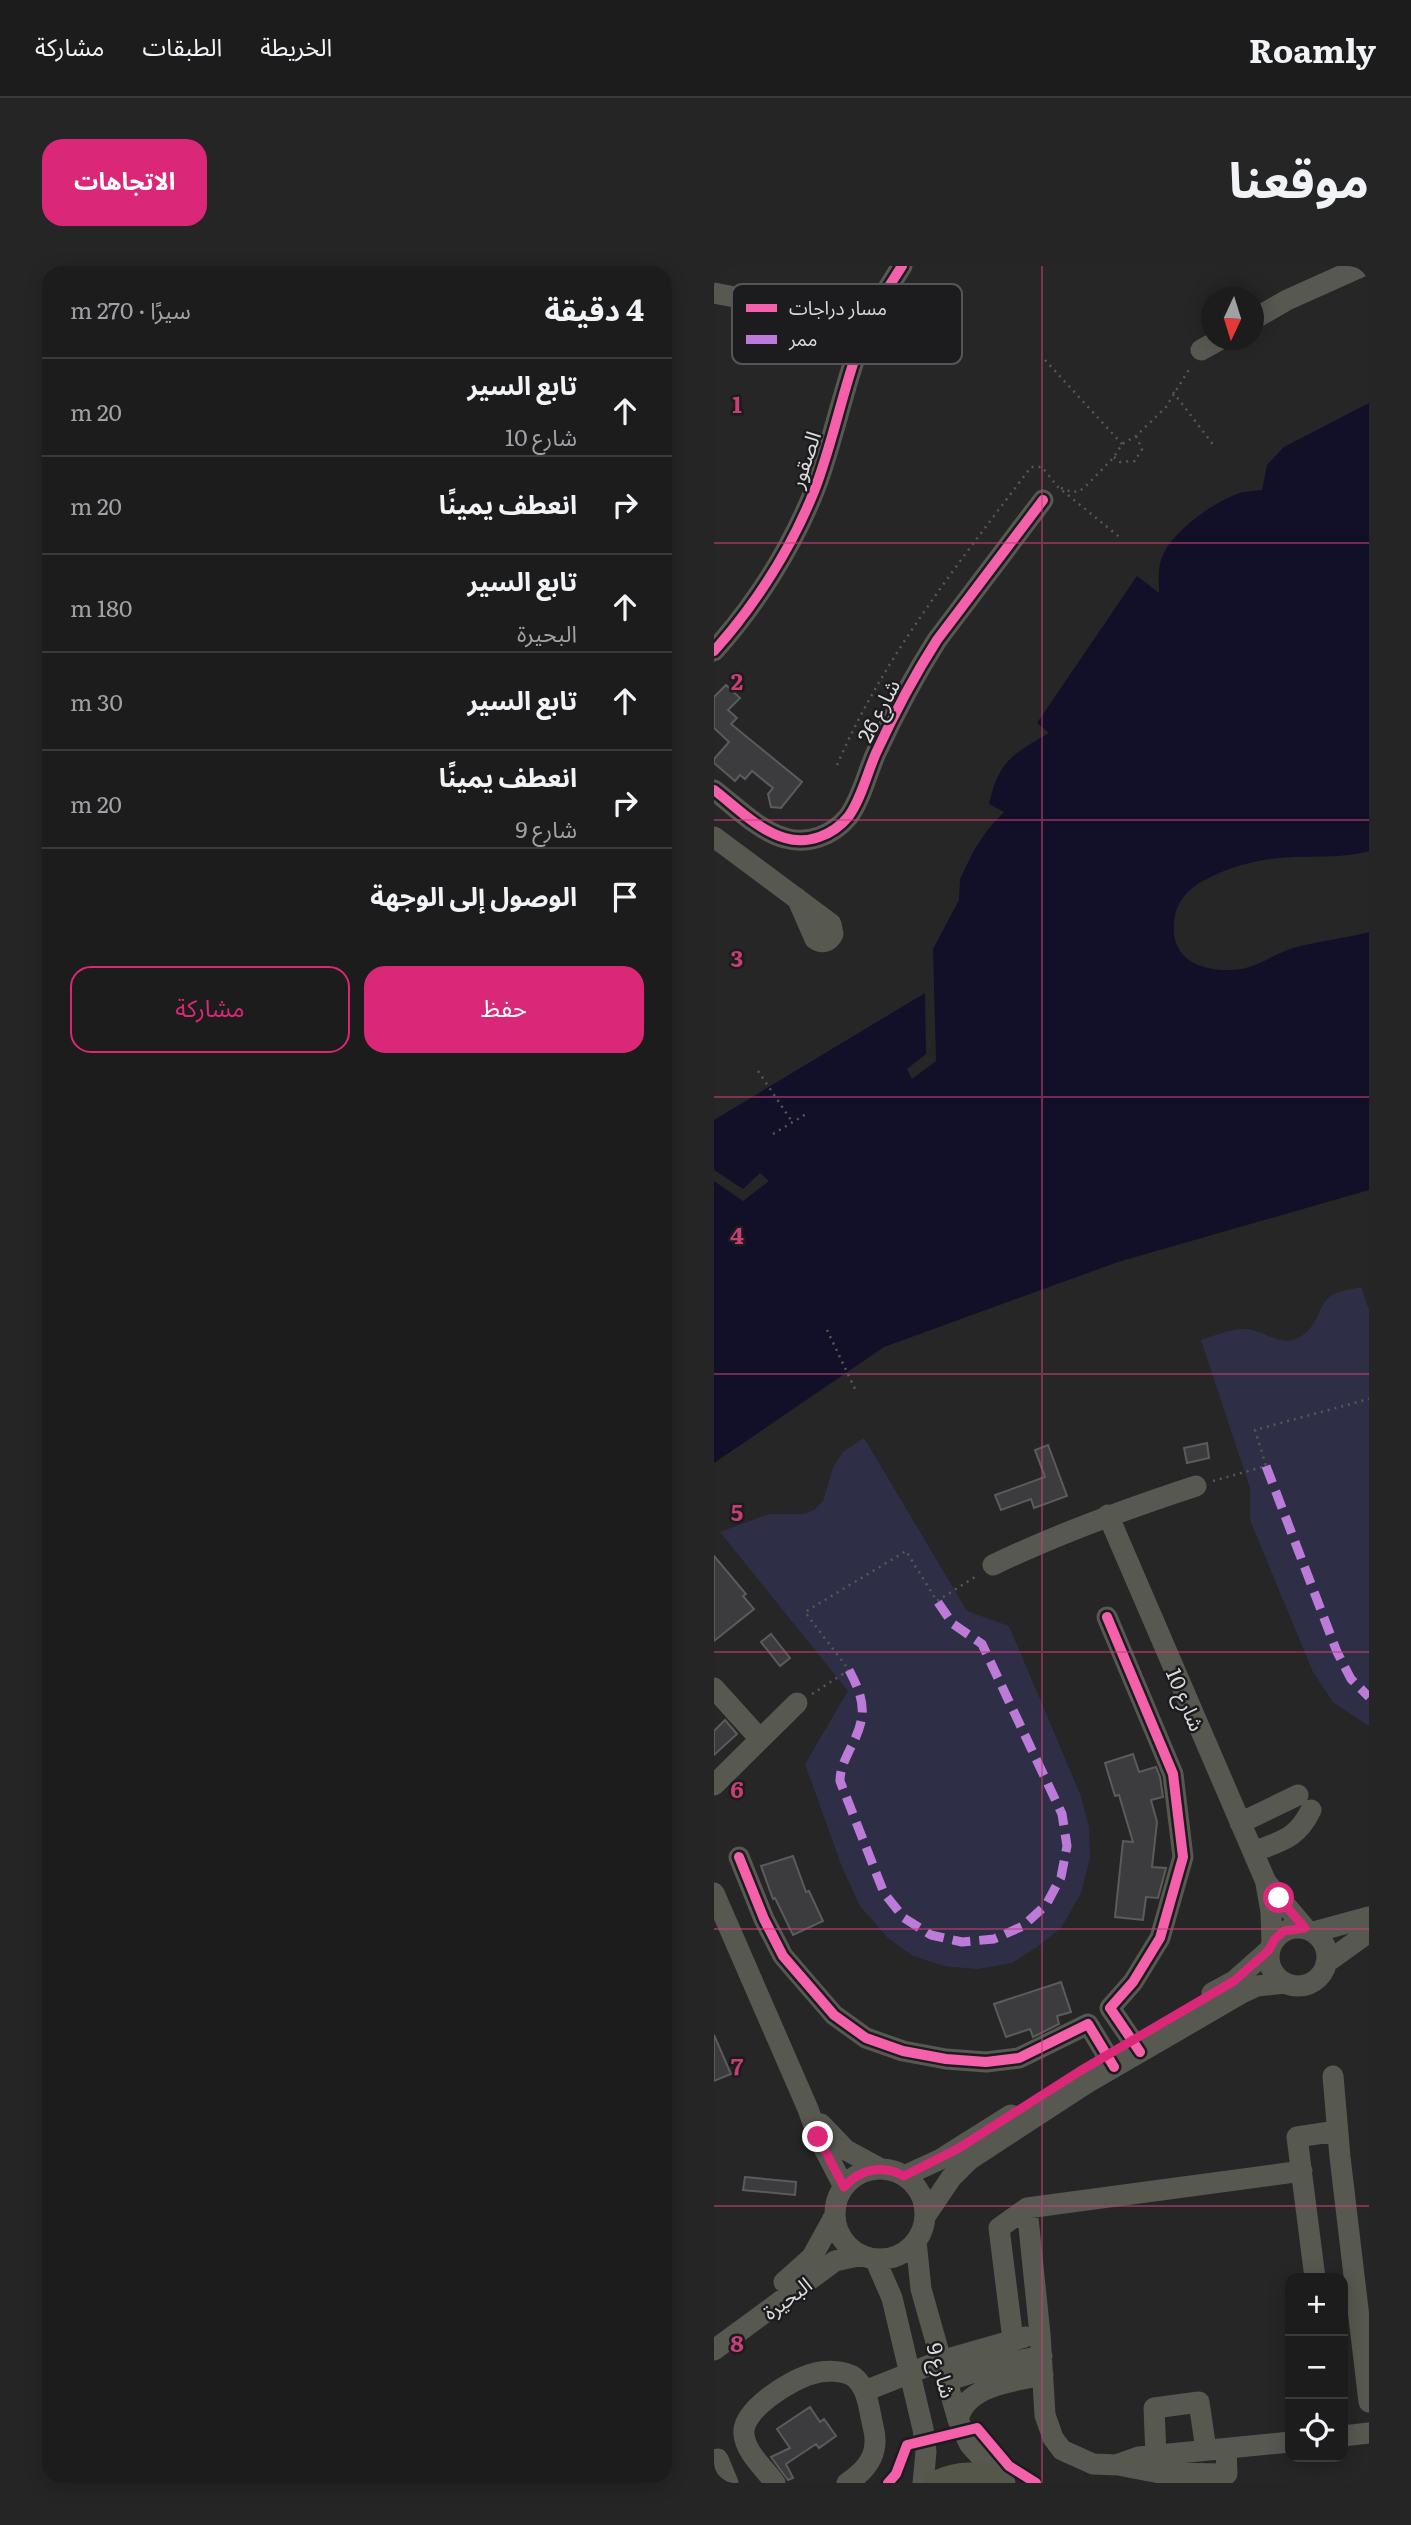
<!DOCTYPE html>
<html lang="ar">
<head>
<meta charset="utf-8">
<style>
	:root { --surface:#1c1c1d; --page:#252526; --text:#f1f3f6; --muted:#a0a1a4; --line:#3a3a3b; --accent:#db2777 }
	body { margin:0; font-family:Literata,"Noto Sans Arabic",serif; background:var(--page); color:var(--text); direction:rtl }
	.controls { position:absolute; right:21px; bottom:21px; display:grid; overflow:hidden; border-radius:14px; box-shadow:0 4px 18px #0003 }
	.controls button { width:63px; height:63px; display:grid; place-items:center; padding:0; border:0; border-bottom:2px solid var(--line); background:var(--surface); color:var(--text); font:35px sans-serif }
	.compass { position:absolute; left:487px; top:21px; width:63px; height:63px; border-radius:50%; background:var(--surface); box-shadow:0 4px 18px #0003; rotate:184deg }
	.stop { position:absolute; width:21px; height:21px; margin:-16px; border:5px solid #db2777; border-radius:50%; background:#fff }
	.stop.end { background:#db2777; border-color:#fff; box-shadow:0 2px 7px #0008 }
	.list { margin:0; padding:0; list-style:none }
	h2 { display:flex; justify-content:space-between; align-items:center; height:91px; margin:0; padding:0 28px; font-size:30px }
	h2 small { font-size:23px; font-weight:400; color:var(--muted) }
	.list li { display:grid; grid-template-columns:46px 1fr auto; gap:21px; align-items:center; box-sizing:border-box; height:98px; padding:0 28px; border-top:2px solid var(--line) }
	.list b { display:block; font-size:26px; white-space:nowrap }
	.list p { margin:0; font-size:23px; white-space:nowrap; color:var(--muted) }
	.list em { font-size:23px; font-style:normal; color:var(--muted) }
	.actions { display:flex; gap:14px; padding:21px 28px }
	.actions a { flex:1; padding:16px 0; border:2px solid var(--accent); border-radius:21px; text-align:center; font-size:24px; color:var(--accent) }
	.actions .main { background:var(--accent); color:#fff }
	.icon { flex:none; width:38px; height:38px; fill:none; stroke:currentColor; stroke-width:2; stroke-linecap:round; stroke-linejoin:round }
	.map { position:relative; flex:none; width:655px; height:2217px; overflow:hidden; direction:ltr; border-radius:21px }
	header { display:flex; align-items:center; gap:42px; box-sizing:border-box; height:98px; padding:0 35px; background:var(--surface); border-bottom:2px solid var(--line) }
	header strong { font-size:33px }
	nav { display:flex; gap:38px; margin-inline-start:auto; font-size:24px }
	.intro { display:flex; align-items:center; justify-content:space-between; box-sizing:border-box; height:168px; padding:0 42px }
	h1 { margin:0; font-size:49px }
	.button { padding:18px 32px; border-radius:21px; background:var(--accent); color:#fff; font-size:24px; font-weight:700 }
	main { display:flex; gap:42px; padding:0 42px }
	aside { flex:1; background:var(--surface); border-radius:21px; box-shadow:0 4px 18px #0003 }
	.map>svg:first-child { display:block }
	.green { fill:#2e2f46 }
	.water { fill:#111028 }
	.building { fill:#3c3c3e; stroke:#5b5b5d; stroke-width:2 }
	.lines { fill:none; stroke-linecap:round; stroke-linejoin:round }
	.path { stroke:#575853; stroke-width:2.5; stroke-dasharray:2 5; stroke-linecap:butt }
	.minor { stroke:#575850; stroke-width:21 }
	.major { stroke:#55574a; stroke-width:26 }
	.quiet { stroke:#bd7bd9; stroke-width:9; stroke-dasharray:18 9; stroke-linecap:butt }
	.cycleway-casing { stroke:#1c1c1f; stroke-width:15 }
	.cycleway { stroke:#f560ab; stroke-width:10 }
	.route { stroke:#db2777; stroke-width:9 }
	.grid { fill:none; stroke:#c73f75; stroke-width:2; stroke-opacity:0.55 }
	.labels { text-anchor:middle; dominant-baseline:central; stroke-width:5; stroke-linejoin:round; paint-order:stroke }
	.street-label { font-size:21px; fill:#dadadc; stroke:#1c1c1f }
	.key { fill:#1c1c1f; stroke:#555558; stroke-width:2 }
	.key-label { font-size:19px; fill:#dadadc }
	.grid-label { font-size:23px; text-anchor:middle; font-weight:bold; fill:#c73f75; stroke:#1c1c1f; stroke-width:5; stroke-linejoin:round; paint-order:stroke }
</style>
</head>
<body>
<header>
<strong>Roamly</strong>
<nav><a>الخريطة</a><a>الطبقات</a><a>مشاركة</a></nav>
</header>
<div class="intro"><h1>موقعنا</h1><a class="button">الاتجاهات</a></div>
<main>
<div class="map">
<svg width="655" height="2217" viewBox="0 0 655 2217">
	<rect width="100%" height="100%" fill="#262627"/>
	<path class="green" d="M647 1021 655 1044V1460L619 1436 599 1406 536 1254V1222L487 1074C500 1070 516 1063 530 1063 548 1063 565 1080 582 1073 607 1062 603 1036 620 1028 628 1024 639 1023 647 1021Z
		M150 1172 253 1345 295 1360 366 1528 375 1561 376 1592 367 1627 347 1662 323 1681 298 1697 263 1703 230 1700 197 1689 173 1671 146 1640 128 1601 91 1498 134 1425 6 1266 55 1248H90L100 1244 109 1235 119 1202 129 1186Z"/>
	<path class="water" d="M655 137V585C631 592 605 590 580 591 550 592 519 599 493 613 474 622 461 636 460 658 456 699 499 709 532 702 548 698 561 688 576 683 602 675 629 673 655 666V924L404 996 170 1081 0 1197V915L29 935 55 915 46 907 29 923 0 904V854L211 727 212 788 193 803 198 813 222 795 219 683 245 634 246 613 260 584 274 563 290 546 275 538C285 494 298 489 335 467L323 457 423 310 445 327C445 314 443 301 449 289 460 264 501 235 526 227 533 225 541 225 548 224L553 199 570 181Z"/>
	<path class="building" d="M12 419 26 432 14 444 23 452 17 458 88 516 67 542 57 541 54 528 59 522 38 505 31 513 26 509 21 515 0 497V493L15 476 0 462V431Z
		M493 1177 495 1192 473 1197 470 1182Z
		M334 1179 353 1230 320 1242 317 1233 287 1244 281 1229 331 1211 321 1184Z
		M0 1290 32 1328 29 1330 40 1343 0 1375Z
		M57 1368 76 1392 66 1400 47 1376Z
		M11 1454 23 1468 0 1489V1465Z
		M419 1488 425 1506 442 1501 446 1511 449 1531 437 1534 443 1556 438 1601 452 1602 444 1632 432 1631 429 1654 401 1651 409 1575 419 1576 405 1529 401 1530 391 1497Z
		M79 1590 92 1626 95 1625 109 1655 79 1669 61 1632 59 1633 47 1600Z
		M347 1716 357 1746 343 1750 345 1758 319 1771 316 1763 292 1771 280 1738Z
		M0 1769 17 1808 0 1815Z
		M31 1911 82 1916 81 1929 29 1924Z
		M96 2141 106 2156 110 2153 122 2170 105 2182 102 2178 72 2198 79 2212 74 2214 57 2191 76 2182 63 2163Z"/>
	<g class="lines">
		<path class="path" d="M331 94 408 178
			M459 126 501 181
			M400 191 406 196 421 195 428 183 422 170
			M347 222 358 226 366 225 375 217 400 191 408 178 422 170 452 141 477 100
			M123 499C171 388 245 297 317 201H328L344 221 408 273
			M44 805 79 857
			M59 868 92 848
			M113 1064 142 1125
			M499 1215 552 1200 541 1164 655 1133
			M98 1428 135 1404 91 1346 192 1285 223 1335 264 1309"/>
		<path class="minor" d="M0 27 156 57
			M540 53 573 34 649 0
			M487 84 505 74
			M0 385C42 338 78 281 101 223 117 181 126 137 140 95 152 61 168 29 188 0
			M0 524C21 540 45 565 71 572 94 579 119 569 134 551 147 534 153 507 162 487 180 448 200 410 223 374L329 234
			M0 571 117 658 119 668C115 676 108 678 101 673L83 632
			M394 1249 552 1616 591 1662
			M279 1299C345 1267 412 1243 482 1220
			M393 1351 459 1508 469 1591 446 1672 419 1716 396 1742 426 1786
			M0 1422 46 1473
			M0 1519 83 1437
			M526 1557 584 1529
			M539 1586C567 1575 583 1573 597 1544
			M25 1591 50 1653 69 1690 120 1749 152 1772 189 1785 232 1793 272 1796 305 1792 374 1758 400 1801
			M552 1618 557 1646 558 1677
			M0 1627 94 1843 104 1871 130 1921
			M555 1691a29 29 0 1 1 58 0a29 29 0 1 1-58 0Z
			M600 1666 655 1651
			M612 1697 655 1666
			M498 1727 520 1715 555 1684
			M619 1810 626 1891 655 2136
			M107 1858 132 1884 167 1903
			M121 1948a45 45 0 1 1 90 0a45 45 0 1 1-90 0Z
			M190 1910 227 1893 297 1849
			M313 1942 326 2068 331 2149 339 2172 348 2184 379 2198 404 2199 446 2207 513 2208 512 2183
			M212 1949 237 1912 255 1894 373 1817 528 1727 543 1720 571 1717
			M202 1975 207 2023 244 2154 256 2179 291 2217
			M161 1993 178 2032 209 2163 212 2186 209 2217
			M601 2012 583 1871 623 1865
			M70 2016 98 1991 121 1949
			M299 2074 285 1962 313 1942 588 1905
			M0 2084 121 1995 148 1989
			M232 2115 287 2098 328 2090
			M151 2125 226 2095 311 2071
			M244 2154C251 2119 301 2115 329 2109
			M629 2170 655 2167
			M442 2190 440 2142 485 2136 492 2184
			M4 2193 14 2217
			M405 2198 425 2191 576 2176
			M61 2217C51 2203 31 2186 30 2168 27 2144 78 2113 98 2108 110 2104 130 2104 140 2111 154 2122 155 2144 159 2160 166 2186 155 2203 133 2217"/>
		<path class="major" d="M223 2217C245 2207 267 2207 288 2217"/>
		<path class="quiet" d="M552 1200 623 1386 637 1413 655 1431
			M135 1404C152 1436 153 1451 136 1483 131 1494 126 1503 126 1515L170 1627 190 1652 217 1669 248 1676 280 1673 309 1660 332 1639 347 1611 353 1580 348 1548 268 1378 239 1358 223 1335"/>
		<defs>
			<path id="cycleway" d="M0 385C42 338 78 281 101 223 117 181 126 137 140 95 152 61 168 29 188 0
				M0 524C21 540 45 565 71 572 94 579 119 569 134 551 147 534 153 507 162 487 180 448 200 410 223 374L329 234
				M393 1351 459 1508 469 1591 446 1672 419 1716 396 1742 426 1786
				M25 1591 50 1653 69 1690 120 1749 152 1772 189 1785 232 1793 272 1796 305 1792 374 1758 400 1801
				M174 2217 182 2208 193 2179 263 2162 295 2200 322 2217"/>
		</defs>
		<use href="#cycleway" class="cycleway-casing"/>
		<use href="#cycleway" class="cycleway"/>
	</g>
	<g class="lines">
		<path class="route" d="M104 1871 130 1921C146 1903 168 1898 190 1910L245 1882 366 1805 520 1715 555 1684 560 1674 570 1665 591 1662 565 1632"/>
	</g>
	<path class="grid" d="M328 0V2217M0 277H655M0 554H655M0 831H655M0 1108H655M0 1386H655M0 1663H655M0 1940H655"/>
	<g class="labels">
		<g class="street-label">
			<text transform="translate(89 193) rotate(-71)">الصقور</text>
			<text transform="translate(163 444) rotate(-63)">شارع 26</text>
			<text transform="translate(473 1433) rotate(67)">شارع 10</text>
			<text transform="translate(72 2031) rotate(-37)">البحيرة</text>
			<text transform="translate(229 2104) rotate(74)">شارع 9</text>
		</g>
	</g>
	<rect x="18" y="18" width="230" height="80" rx="10" class="key"/>
	<rect x="32" y="38" width="31" height="8" fill="#f560ab"/>
	<rect x="32" y="69" width="31" height="9" fill="#bd7bd9"/>
	<g class="key-label">
		<text x="75" y="49">مسار دراجات</text>
		<text x="75" y="80">ممر</text>
	</g>
	<g class="grid-label">
		<text x="23" y="147">1</text>
		<text x="23" y="424">2</text>
		<text x="23" y="701">3</text>
		<text x="23" y="978">4</text>
		<text x="23" y="1255">5</text>
		<text x="23" y="1532">6</text>
		<text x="23" y="1809">7</text>
		<text x="23" y="2086">8</text>
	</g>
</svg>
<div class="controls">
<button>+</button>
<button>−</button>
<button><svg class="icon" aria-label="locate" viewBox="0 0 24 24"><circle cx="12" cy="12" r="6"/><path d="M12 2v4M12 18v4M2 12h4M18 12h4"/></svg></button>
</div>
<svg class="compass" viewBox="-18 -18 36 36"><path d="M0-13l5 13h-10z" fill="#e53935"/><path d="M0 13l5-13h-10z" fill="#a0a1a4"/></svg>
<div class="stop" style="left:565px;top:1632px"></div>
<div class="stop end" style="left:104px;top:1871px"></div>
</div>
<aside>
<h2>4 دقيقة<small>سيرًا · 270 m</small></h2>
<ul class="list">
<li><svg class="icon" aria-label="ahead" viewBox="0 0 24 24"><path d="M12 20V5M6 11l6-6 6 6"/></svg><div><b>تابع السير</b><p>شارع 10</p></div><em>20 m</em></li>
<li><svg class="icon" aria-label="right" viewBox="0 0 24 24"><path d="M7 20v-9h11M14 6l5 5-5 5"/></svg><div><b>انعطف يمينًا</b></div><em>20 m</em></li>
<li><svg class="icon" aria-label="ahead" viewBox="0 0 24 24"><path d="M12 20V5M6 11l6-6 6 6"/></svg><div><b>تابع السير</b><p>البحيرة</p></div><em>180 m</em></li>
<li><svg class="icon" aria-label="ahead" viewBox="0 0 24 24"><path d="M12 20V5M6 11l6-6 6 6"/></svg><div><b>تابع السير</b></div><em>30 m</em></li>
<li><svg class="icon" aria-label="right" viewBox="0 0 24 24"><path d="M7 20v-9h11M14 6l5 5-5 5"/></svg><div><b>انعطف يمينًا</b><p>شارع 9</p></div><em>20 m</em></li>
<li><svg class="icon" aria-label="arrive" viewBox="0 0 24 24"><path d="M6 21V4h12l-3 4 3 4H6"/></svg><div><b>الوصول إلى الوجهة</b></div></li>
</ul>
<div class="actions"><a class="main">حفظ</a><a>مشاركة</a></div>
</aside>
</main>
</body>
</html>
